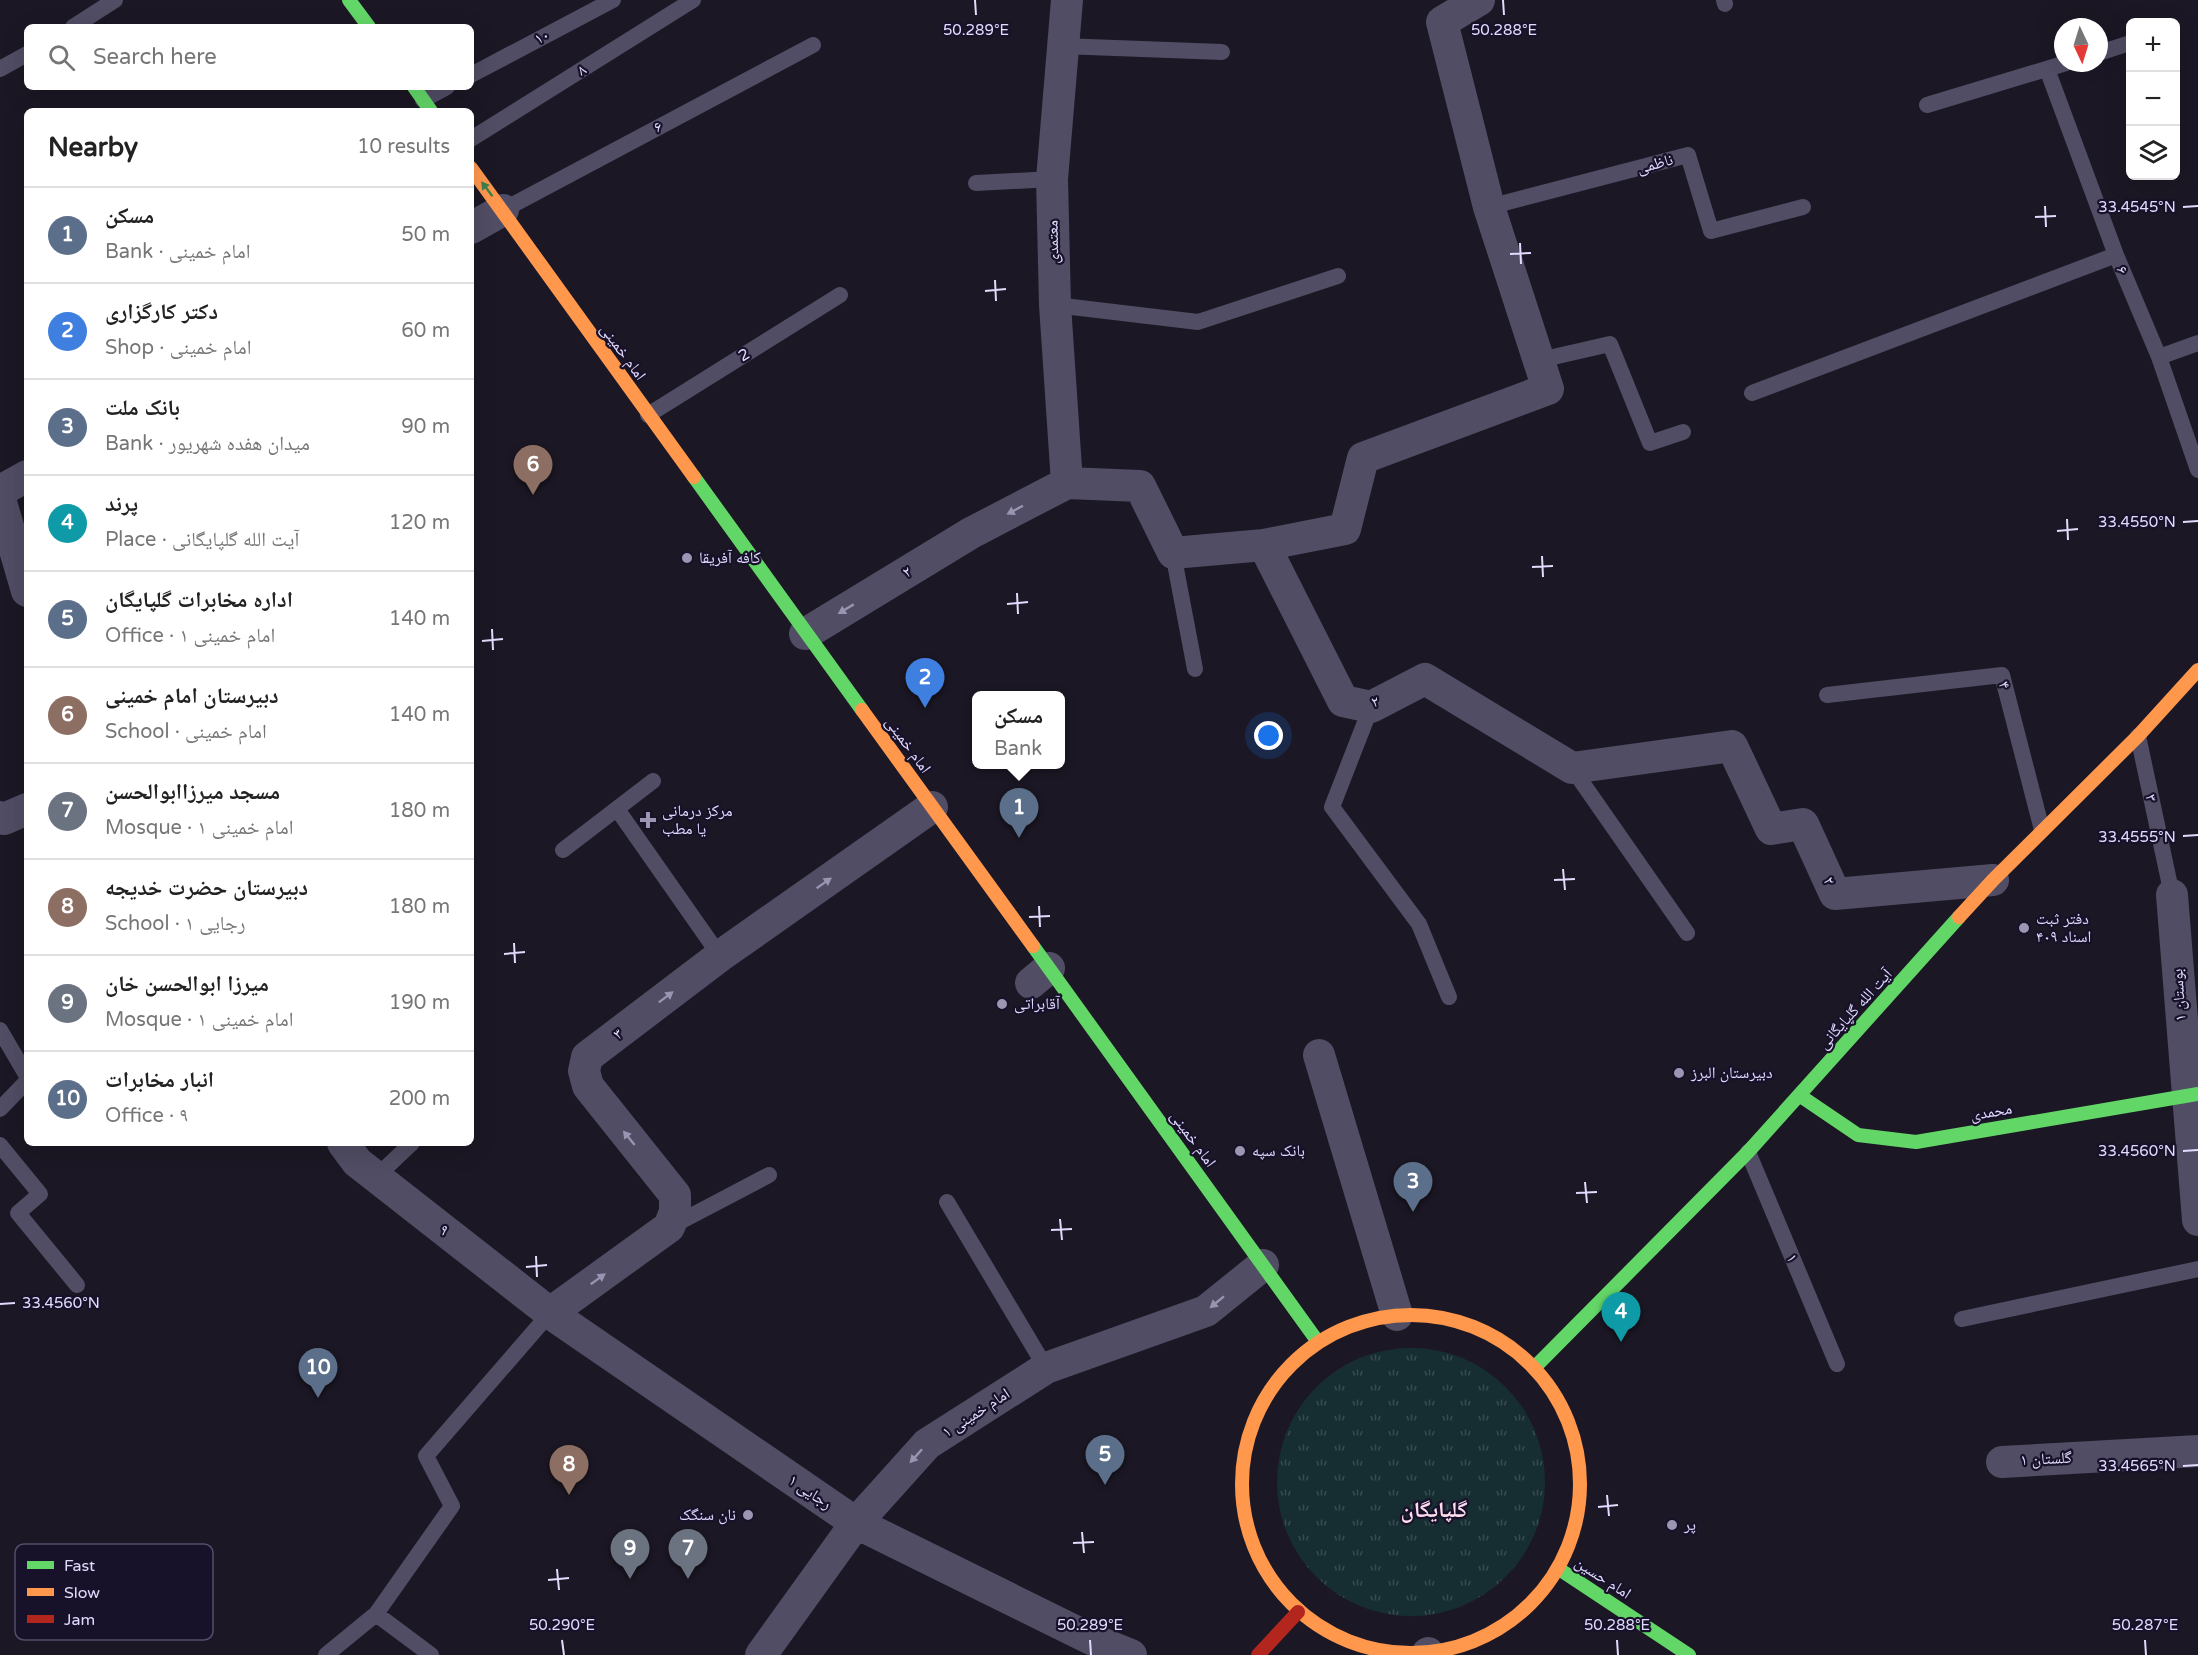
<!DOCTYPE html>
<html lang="en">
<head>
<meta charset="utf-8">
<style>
	:root { --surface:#fff; --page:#f6f6f6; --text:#222; --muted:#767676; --line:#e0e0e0; --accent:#b45309 }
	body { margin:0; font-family:"Varela Round","Noto Naskh Arabic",sans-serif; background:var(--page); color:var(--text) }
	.controls { position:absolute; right:18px; top:18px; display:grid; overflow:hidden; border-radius:9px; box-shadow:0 6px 24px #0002 }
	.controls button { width:54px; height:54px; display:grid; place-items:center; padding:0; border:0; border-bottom:2px solid var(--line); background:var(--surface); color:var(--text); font:30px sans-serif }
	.compass { position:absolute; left:2054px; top:18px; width:54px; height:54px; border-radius:50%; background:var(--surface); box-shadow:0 6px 24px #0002; rotate:176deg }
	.you { position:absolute; left:1269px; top:736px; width:21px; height:21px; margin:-15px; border:4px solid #fff; border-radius:50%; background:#1a73e8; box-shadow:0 0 0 9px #1a73e833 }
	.badge { display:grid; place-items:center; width:39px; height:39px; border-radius:50%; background:var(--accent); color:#fff; font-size:20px; font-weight:700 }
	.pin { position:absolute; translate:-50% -50px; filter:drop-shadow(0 2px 3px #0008) }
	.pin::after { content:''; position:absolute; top:32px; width:21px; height:18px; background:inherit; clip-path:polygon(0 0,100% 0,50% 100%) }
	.popup { position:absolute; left:972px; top:691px; width:93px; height:78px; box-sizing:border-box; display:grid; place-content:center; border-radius:9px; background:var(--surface); filter:drop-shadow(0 2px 4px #0005); font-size:20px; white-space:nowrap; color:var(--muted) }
	.popup b { font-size:22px; color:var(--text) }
	.popup::after { content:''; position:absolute; left:50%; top:100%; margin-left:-12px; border:12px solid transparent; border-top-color:var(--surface) }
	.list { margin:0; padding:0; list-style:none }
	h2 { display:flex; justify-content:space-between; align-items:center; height:78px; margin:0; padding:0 24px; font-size:26px }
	h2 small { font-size:20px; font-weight:400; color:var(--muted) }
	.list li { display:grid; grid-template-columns:39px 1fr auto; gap:18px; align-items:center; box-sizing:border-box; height:96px; padding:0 24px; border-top:2px solid var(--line) }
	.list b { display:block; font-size:22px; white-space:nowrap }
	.list p { margin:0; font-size:20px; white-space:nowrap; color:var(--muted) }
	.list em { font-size:20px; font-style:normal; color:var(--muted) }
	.icon { flex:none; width:33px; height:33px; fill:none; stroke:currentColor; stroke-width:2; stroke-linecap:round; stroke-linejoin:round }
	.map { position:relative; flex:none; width:2198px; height:1655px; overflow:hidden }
	.search { position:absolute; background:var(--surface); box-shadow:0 6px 24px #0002; left:24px; top:24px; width:450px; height:66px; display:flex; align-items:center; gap:15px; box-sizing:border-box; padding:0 21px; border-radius:9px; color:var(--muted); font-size:22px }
	.panel { position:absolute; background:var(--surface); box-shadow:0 6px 24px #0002; left:24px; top:108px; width:450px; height:1038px; border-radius:9px }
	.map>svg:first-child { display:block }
	.grass { fill:url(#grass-tufts) }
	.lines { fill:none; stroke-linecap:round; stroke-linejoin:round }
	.lane { stroke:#504d64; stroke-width:16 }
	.street { stroke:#504d64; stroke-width:32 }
	.fast { stroke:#63d668; stroke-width:14 }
	.slow { stroke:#ff974d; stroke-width:14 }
	.jam { stroke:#b3261e; stroke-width:14 }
	.oneway { fill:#417d4c }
	.oneway2 { fill:#9994b1 }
	.ticks { fill:none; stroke:#e2dbfe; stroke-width:2 }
	.poi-dot { fill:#9c96b2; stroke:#18112a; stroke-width:2 }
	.labels { text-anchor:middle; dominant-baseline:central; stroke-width:4.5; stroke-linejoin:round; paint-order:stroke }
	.street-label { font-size:16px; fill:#e2dbfe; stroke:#18112a }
	.poi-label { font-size:16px; fill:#e2dbfe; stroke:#18112a; text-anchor:start }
	.district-label { font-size:22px; font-weight:bold; fill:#feddef; stroke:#18112a }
	.key { fill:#18112a; stroke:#554e6a; stroke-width:1.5 }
	.key-label { font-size:16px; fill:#e2dbfe }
	.ticks-label { font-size:15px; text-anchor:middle; fill:#e2dbfe; stroke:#18112a; stroke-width:4.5; stroke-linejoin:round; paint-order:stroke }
</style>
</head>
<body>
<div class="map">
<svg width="2198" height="1655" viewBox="0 0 2198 1655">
	<defs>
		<pattern id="grass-tufts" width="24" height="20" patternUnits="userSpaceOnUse" patternTransform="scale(1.5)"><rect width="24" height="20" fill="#162d31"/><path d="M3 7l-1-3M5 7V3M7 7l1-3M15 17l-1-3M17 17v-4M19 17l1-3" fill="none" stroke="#384b50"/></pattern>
	</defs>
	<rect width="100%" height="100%" fill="#1b1724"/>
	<path class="grass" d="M1277 1482a134 134 0 1 1 268 0a134 134 0 1 1-268 0Z"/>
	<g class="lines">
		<path class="lane" d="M1724 0 1725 4
			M73 27 115 0
			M1062 46 1222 52
			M2099 53 2130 43
			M0 69 27 54
			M2047 69 2116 255 2159 357 2198 470
			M471 75 613 0
			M423 100 447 87
			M1927 105 2066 63
			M471 139 693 0
			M976 183 1052 179
			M1489 207 1688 155 1711 231 1803 207
			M503 210 813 45
			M1055 305 1198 322 1338 276
			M2159 357 2198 343
			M1540 360 1610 344 1650 443 1683 432
			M1752 393 2116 255
			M648 415 840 295
			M1173 553 1195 669
			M1827 695 2002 675 2042 830
			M1371 707 1332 807 1419 924 1449 997
			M2138 736 2172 895
			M1572 768 1687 933
			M617 809 720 956
			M563 850 653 781
			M0 1030 27 1076
			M0 1109 27 1081
			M0 1145 40 1194 18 1213 77 1285
			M1748 1152 1837 1364
			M376 1177 412 1143
			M947 1202 1046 1368
			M670 1227 769 1175
			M1962 1319 2198 1269
			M326 1655 376 1614
			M431 1655 376 1614 452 1506 426 1456 550 1313"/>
		<path class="street" d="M1067 0 1052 179 1055 305 1067 483
			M471 228 503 210
			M0 491 27 476
			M0 499 27 591
			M1264 545 1345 529 1363 458 1548 389 1489 207 1442 22 1479 0
			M805 634 971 533 1067 483 1140 486 1173 553 1264 545 1343 701 1371 707 1425 679 1572 768 1732 746 1771 829 1803 824 1835 894 1993 880
			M0 817 4 819 27 809
			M2172 895 2198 1220
			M1031 983 1049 968
			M1319 1055 1397 1315
			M343 1143 357 1162 550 1313 856 1523 1089 1638 1131 1655
			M550 1313 669 1227 675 1212V1195L588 1086 584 1071 587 1057 720 956 932 807
			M2002 1462 2198 1451
			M1428 1653 1429 1655
			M761 1655 856 1523 927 1444 1046 1368 1206 1311 1263 1265"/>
		<path class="fast" d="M349 0 369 27
			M414 87 431 111
			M694 477 862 710
			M1033 946 1318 1342
			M1799 1095 1858 1135 1916 1142 2198 1094
			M1535 1367 1748 1152 1959 917
			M1559 1569 1689 1655"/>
		<path class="slow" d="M471 168 694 477
			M862 710 1033 946
			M1959 917 1993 880 2138 736 2198 670
			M1242 1484a169 169 0 1 1 338 0a169 169 0 1 1-338 0Z"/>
		<path class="jam" d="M1258 1655 1298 1612"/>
	</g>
	<defs><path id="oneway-solid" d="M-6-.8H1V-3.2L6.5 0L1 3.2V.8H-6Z" transform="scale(1.5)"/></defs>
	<use class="oneway" href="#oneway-solid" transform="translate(487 189) rotate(-127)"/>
	<g class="oneway2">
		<use href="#oneway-solid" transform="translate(1015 510) rotate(152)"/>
		<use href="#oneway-solid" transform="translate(846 609) rotate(149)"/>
		<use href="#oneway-solid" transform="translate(824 883) rotate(-35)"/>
		<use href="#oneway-solid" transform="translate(666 997) rotate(-37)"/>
		<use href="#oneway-solid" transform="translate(629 1138) rotate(-129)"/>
		<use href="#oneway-solid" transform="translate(598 1279) rotate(-36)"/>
		<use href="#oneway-solid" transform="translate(1217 1302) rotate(141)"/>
		<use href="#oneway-solid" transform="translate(916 1456) rotate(132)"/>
	</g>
	<path class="ticks" d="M975 0 976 15M1503 0 1504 15M2045 206 2046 227M2183 207 2198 206M2035 217 2056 216M1520 243 1521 264M1510 254 1531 253M995 280 996 301M985 291 1006 289M2067 519 2068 540M2183 522 2198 521M2057 531 2078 529M1542 556 1543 577M1532 567 1553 566M1017 593 1018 614M1007 604 1028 602M492 629 493 650M482 641 503 639M2183 836 2198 835M1563 869 1565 890M1554 880 1575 879M1039 906 1040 927M1029 917 1050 916M514 943 515 963M504 954 525 952M2183 1151 2198 1150M1585 1182 1587 1203M1576 1193 1597 1192M1060 1219 1062 1240M1051 1230 1072 1229M536 1256 537 1277M526 1267 547 1265M0 1304 15 1303M2183 1466 2198 1465M1607 1495 1609 1516M1598 1507 1618 1505M1082 1532 1084 1553M1073 1543 1094 1542M557 1569 559 1590M548 1580 569 1578M562 1640 564 1655M1090 1640 1091 1655M1617 1640 1618 1655M2145 1640 2146 1655"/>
	<g class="poi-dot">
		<circle cx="687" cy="558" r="6"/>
		<path d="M645 811h6v6h6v6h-6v6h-6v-6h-6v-6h6z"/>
		<circle cx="2024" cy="928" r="6"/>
		<circle cx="1002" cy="1004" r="6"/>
		<circle cx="1679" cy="1073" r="6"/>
		<circle cx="1240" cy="1151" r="6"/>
		<circle cx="748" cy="1515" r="6"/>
		<circle cx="1672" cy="1525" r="6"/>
	</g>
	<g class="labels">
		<g class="street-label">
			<text transform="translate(542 37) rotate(-28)">۱۰</text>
			<text transform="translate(582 70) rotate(-32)">۸</text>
			<text transform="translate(658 127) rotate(-28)">۶</text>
			<text transform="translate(1655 164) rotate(-15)">ناظمی</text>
			<text transform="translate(1053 242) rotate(-91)">معتمدی</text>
			<text transform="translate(2122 270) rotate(67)">۶</text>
			<text transform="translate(623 352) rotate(54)">امام خمینی</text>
			<text transform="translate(744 355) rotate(-32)">2</text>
			<text transform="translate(907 572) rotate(-31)">۲</text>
			<text transform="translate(2004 685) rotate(72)">۴</text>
			<text transform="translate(1375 702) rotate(-16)">۲</text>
			<text transform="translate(908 745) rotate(54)">امام خمینی</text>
			<text transform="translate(2151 798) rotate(78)">۳</text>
			<text transform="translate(1829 881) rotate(66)">۲</text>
			<text transform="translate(2179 995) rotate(-94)">بوستان ۱</text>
			<text transform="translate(1855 1009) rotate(-48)">آیت الله گلپایگانی</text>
			<text transform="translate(618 1034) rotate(-37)">۳</text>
			<text transform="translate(1991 1112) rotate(-10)">محمدی</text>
			<text transform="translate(1193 1139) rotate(54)">امام خمینی</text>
			<text transform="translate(444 1230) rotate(38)">۹</text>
			<text transform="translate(1792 1258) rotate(67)">۱</text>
			<text transform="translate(976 1413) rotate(-33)">امام خمینی ۱</text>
			<text transform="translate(2046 1459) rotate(-3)">گلستان ۱</text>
			<text transform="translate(810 1492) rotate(34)">رجایی ۱</text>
			<text transform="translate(1603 1578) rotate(33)">امام حسین</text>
		</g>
		<g class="poi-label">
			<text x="699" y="558">کافه آفریقا</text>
			<text x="662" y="811">مرکز درمانی<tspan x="662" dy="18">یا مطب</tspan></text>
			<text x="2036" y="919">دفتر ثبت<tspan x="2036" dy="18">اسناد ۴۰۹</tspan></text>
			<text x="1014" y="1004">آقابراتی</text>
			<text x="1691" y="1073">دبیرستان البرز</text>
			<text x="1252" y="1151">بانک سپه</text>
			<text x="736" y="1515" text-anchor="end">نان سنگک</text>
			<text x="1684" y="1525">پر</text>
		</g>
		<g class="district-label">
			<text x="1434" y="1510">گلپایگان</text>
		</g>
	</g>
	<rect x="15" y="1544" width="198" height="96" rx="9" class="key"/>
	<rect x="27" y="1561" width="27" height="8" fill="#63d668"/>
	<rect x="27" y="1588" width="27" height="8" fill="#ff974d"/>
	<rect x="27" y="1615" width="27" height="8" fill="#b3261e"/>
	<g class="key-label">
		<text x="64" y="1571">Fast</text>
		<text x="64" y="1598">Slow</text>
		<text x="64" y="1625">Jam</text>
	</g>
	<g class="ticks-label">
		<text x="976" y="35">50.289°E</text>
		<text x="1504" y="35">50.288°E</text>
		<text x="2137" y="212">33.4545°N</text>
		<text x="2137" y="527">33.4550°N</text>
		<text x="2137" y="842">33.4555°N</text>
		<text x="2137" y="1156">33.4560°N</text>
		<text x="61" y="1308">33.4560°N</text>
		<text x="2137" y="1471">33.4565°N</text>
		<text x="562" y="1630">50.290°E</text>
		<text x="1090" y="1630">50.289°E</text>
		<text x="1617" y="1630">50.288°E</text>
		<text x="2145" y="1630">50.287°E</text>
	</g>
</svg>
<div class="controls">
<button>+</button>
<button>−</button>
<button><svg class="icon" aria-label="layers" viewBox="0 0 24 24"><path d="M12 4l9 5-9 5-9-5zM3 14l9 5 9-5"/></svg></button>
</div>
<svg class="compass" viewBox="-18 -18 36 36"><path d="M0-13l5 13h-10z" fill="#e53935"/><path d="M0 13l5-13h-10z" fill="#767676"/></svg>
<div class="you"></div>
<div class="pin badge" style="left:1019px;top:838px;background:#5c6f8a">1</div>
<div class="popup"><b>مسکن</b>Bank</div>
<div class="pin badge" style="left:925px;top:708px;background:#3f7fe0">2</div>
<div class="pin badge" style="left:1413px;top:1212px;background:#5c6f8a">3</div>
<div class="pin badge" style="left:1621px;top:1342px;background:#0f9aa8">4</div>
<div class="pin badge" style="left:1105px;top:1485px;background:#5c6f8a">5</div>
<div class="pin badge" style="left:533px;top:495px;background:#8d6e63">6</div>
<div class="pin badge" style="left:688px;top:1579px;background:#6b7280">7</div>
<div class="pin badge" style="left:569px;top:1495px;background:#8d6e63">8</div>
<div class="pin badge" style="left:630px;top:1579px;background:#6b7280">9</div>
<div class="pin badge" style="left:318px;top:1398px;background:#5c6f8a">10</div>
<div class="search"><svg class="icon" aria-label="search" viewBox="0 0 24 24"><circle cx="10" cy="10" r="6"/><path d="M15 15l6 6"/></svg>Search here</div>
<section class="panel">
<h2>Nearby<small>10 results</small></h2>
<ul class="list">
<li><span class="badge" style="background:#5c6f8a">1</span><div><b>مسکن</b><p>Bank · امام خمینی</p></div><em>50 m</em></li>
<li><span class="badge" style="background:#3f7fe0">2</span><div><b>دکتر کارگزاری</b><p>Shop · امام خمینی</p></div><em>60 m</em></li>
<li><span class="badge" style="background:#5c6f8a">3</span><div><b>بانک ملت</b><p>Bank · میدان هفده شهریور</p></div><em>90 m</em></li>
<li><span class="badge" style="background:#0f9aa8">4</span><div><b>پرند</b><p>Place · آیت الله گلپایگانی</p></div><em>120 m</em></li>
<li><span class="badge" style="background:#5c6f8a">5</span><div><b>اداره مخابرات گلپایگان</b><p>Office · امام خمینی ۱</p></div><em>140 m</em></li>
<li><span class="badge" style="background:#8d6e63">6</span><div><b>دبیرستان امام خمینی</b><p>School · امام خمینی</p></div><em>140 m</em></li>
<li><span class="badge" style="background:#6b7280">7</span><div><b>مسجد میرزاابوالحسن</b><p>Mosque · امام خمینی ۱</p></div><em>180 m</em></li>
<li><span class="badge" style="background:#8d6e63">8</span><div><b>دبیرستان حضرت خدیجه</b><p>School · رجایی ۱</p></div><em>180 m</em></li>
<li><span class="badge" style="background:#6b7280">9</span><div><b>میرزا ابوالحسن خان</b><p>Mosque · امام خمینی ۱</p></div><em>190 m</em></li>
<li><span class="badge" style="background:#5c6f8a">10</span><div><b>انبار مخابرات</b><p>Office · ۹</p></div><em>200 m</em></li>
</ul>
</section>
</div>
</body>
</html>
